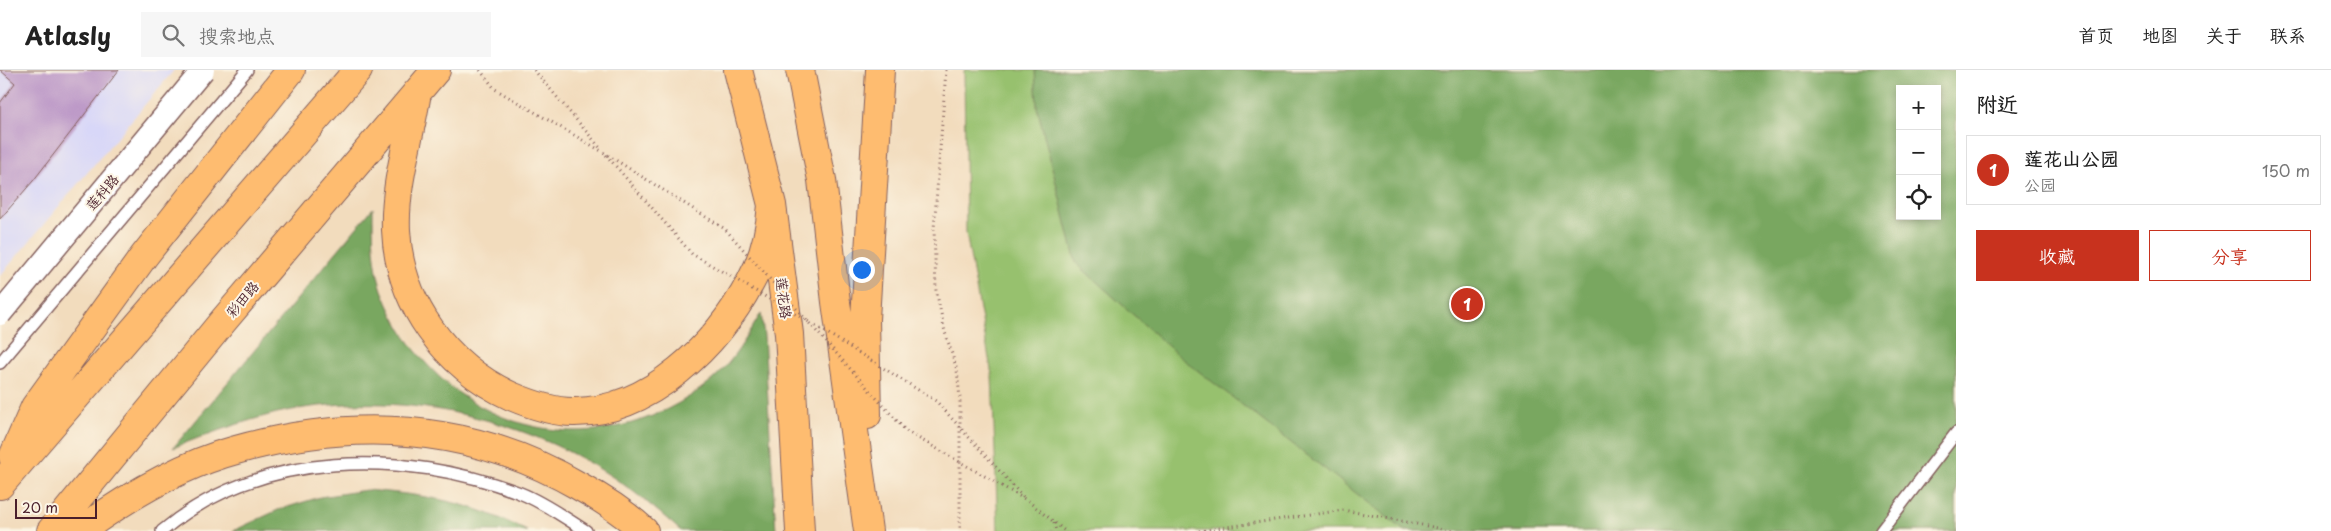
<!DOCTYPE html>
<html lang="zh">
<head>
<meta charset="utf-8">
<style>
	:root { --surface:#fff; --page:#f6f6f6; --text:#222; --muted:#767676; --line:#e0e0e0; --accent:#c8321e }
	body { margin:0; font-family:"Playpen Sans","LXGW WenKai TC",sans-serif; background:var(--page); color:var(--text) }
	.controls { position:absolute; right:15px; top:15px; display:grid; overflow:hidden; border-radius:0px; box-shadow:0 2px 8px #0003 }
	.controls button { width:45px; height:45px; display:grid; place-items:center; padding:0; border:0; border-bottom:1px solid var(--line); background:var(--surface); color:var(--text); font:25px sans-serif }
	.scale { position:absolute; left:15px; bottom:12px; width:82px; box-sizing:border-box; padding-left:5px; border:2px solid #4a1f2b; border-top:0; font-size:14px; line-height:18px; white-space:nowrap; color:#4a1f2b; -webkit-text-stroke:4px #fcf5e5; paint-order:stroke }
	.you { position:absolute; left:861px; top:199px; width:18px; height:18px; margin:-12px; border:4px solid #fff; border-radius:50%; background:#1a73e8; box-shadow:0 0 0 8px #1a73e833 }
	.badge { display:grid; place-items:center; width:32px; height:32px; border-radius:50%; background:var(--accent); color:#fff; font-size:16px; font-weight:700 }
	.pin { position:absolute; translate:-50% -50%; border:2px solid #fff; box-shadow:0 1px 5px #0006 }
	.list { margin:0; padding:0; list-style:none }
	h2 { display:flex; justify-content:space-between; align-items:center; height:65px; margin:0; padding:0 20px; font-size:21px }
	h2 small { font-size:16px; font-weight:400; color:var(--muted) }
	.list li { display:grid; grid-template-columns:32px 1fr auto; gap:15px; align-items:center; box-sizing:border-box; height:70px; margin:0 10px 10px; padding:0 10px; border:1px solid var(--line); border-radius:0px }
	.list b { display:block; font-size:19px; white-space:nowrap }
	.list p { margin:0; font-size:16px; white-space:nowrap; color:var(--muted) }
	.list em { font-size:16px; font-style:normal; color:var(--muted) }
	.actions { display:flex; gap:10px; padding:15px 20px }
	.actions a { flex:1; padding:11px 0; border:1px solid var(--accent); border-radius:0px; text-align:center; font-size:18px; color:var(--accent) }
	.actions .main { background:var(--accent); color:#fff }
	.icon { flex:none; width:28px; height:28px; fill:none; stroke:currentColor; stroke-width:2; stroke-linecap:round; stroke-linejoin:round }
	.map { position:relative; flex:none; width:1956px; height:461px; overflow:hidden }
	header { display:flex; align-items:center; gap:30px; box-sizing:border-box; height:70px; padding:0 25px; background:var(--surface); border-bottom:1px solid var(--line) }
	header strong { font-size:24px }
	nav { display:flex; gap:28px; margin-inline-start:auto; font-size:18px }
	.search { width:350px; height:45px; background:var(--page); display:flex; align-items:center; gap:12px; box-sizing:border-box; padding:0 18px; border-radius:0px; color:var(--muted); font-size:19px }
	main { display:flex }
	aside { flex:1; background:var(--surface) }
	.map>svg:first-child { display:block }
	.built { fill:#d8d7f8 }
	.green { fill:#97c16e; stroke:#70704c; fill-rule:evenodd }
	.forest { fill:#79a761; stroke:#626346; fill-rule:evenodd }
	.building { fill:#bc98c7 }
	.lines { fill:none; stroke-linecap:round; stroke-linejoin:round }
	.service-casing { stroke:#85615e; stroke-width:14 }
	.primary-casing { stroke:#85615e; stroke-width:30 }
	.path { stroke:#85615e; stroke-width:3; stroke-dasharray:1 4; stroke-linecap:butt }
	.service { stroke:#fff; stroke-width:11 }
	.primary { stroke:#febc70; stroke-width:28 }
	.minor-bridge-casing { stroke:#85615e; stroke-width:25; stroke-linecap:butt }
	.path-bridge { stroke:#85615e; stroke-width:3; stroke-dasharray:1 4; stroke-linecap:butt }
	.minor-bridge { stroke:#fff; stroke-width:22 }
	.labels { text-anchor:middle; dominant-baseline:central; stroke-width:4; stroke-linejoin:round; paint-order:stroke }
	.street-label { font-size:14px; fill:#4a1f2b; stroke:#fcf5e5 }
</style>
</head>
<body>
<header>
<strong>Atlasly</strong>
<div class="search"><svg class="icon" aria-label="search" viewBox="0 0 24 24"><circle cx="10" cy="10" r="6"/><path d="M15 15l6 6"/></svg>搜索地点</div>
<nav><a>首页</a><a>地图</a><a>关于</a><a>联系</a></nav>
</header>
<main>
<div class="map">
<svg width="1956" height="461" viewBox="0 0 1956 461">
	<rect width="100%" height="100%" fill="#fcf5e5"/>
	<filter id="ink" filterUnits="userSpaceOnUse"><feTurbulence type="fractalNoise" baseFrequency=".02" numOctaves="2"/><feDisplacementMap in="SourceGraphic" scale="10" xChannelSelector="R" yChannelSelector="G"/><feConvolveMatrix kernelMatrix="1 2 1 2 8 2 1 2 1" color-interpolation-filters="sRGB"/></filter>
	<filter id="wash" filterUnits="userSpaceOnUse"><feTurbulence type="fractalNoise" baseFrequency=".0096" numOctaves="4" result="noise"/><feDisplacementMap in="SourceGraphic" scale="20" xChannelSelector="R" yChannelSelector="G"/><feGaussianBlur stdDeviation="1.12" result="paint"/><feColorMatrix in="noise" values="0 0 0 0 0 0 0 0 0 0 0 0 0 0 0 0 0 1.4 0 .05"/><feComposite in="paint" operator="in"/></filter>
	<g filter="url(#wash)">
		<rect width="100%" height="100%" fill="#f2dcbd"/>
		<path class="built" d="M0 0H174L0 206Z"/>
		<path class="green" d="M964 0H1956V461H998L992 305 966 163ZM1900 19H1937V146H1900Z"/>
		<path class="forest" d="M1035 0H1956V461H1405L1179 286 1076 193 1037 37ZM1900 19H1937V146H1900Z
			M373 138C373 166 373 194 382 220 435 361 596 406 712 310 733 292 747 267 761 243L764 266 776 461H681C656 439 631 418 603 401 509 342 385 319 277 343 241 352 207 364 173 378Z
			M366 420C428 425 471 432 527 461H233L278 440 320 427Z"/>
		<g id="blocks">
			<path class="building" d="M0 0H119L33 111 0 149V33L15 13Z"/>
		</g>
	</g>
	<g filter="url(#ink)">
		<use href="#blocks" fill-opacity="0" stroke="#85615e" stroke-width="1"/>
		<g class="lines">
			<defs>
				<path id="service" d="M0 293 247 0
					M162 461C260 379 405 379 520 423 543 432 565 448 586 461
					M1881 461 1956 363"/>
				<path id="primary" d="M738 0 772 135 789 264 800 461
					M800 0 822 110 836 232 868 461
					M417 22C410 68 394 114 396 160 399 233 446 296 511 326 530 334 552 342 573 342 649 343 718 274 751 211 764 188 770 161 772 135
					M867 345 865 249 880 0
					M13 387 35 337 144 186 291 0
					M0 415 358 0
					M51 461 224 250 436 0
					M80 461C127 427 180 395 236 380 355 347 472 354 579 416 601 428 625 443 644 461"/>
			</defs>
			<use href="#service" class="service-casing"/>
			<use href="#primary" class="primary-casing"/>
			<path class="path" d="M946 0 934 159 936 220 945 262 957 300 960 328V461
				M1028 431 1065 461
				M1054 453 1056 461
				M1199 461 1344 440 1453 461"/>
			<use href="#service" class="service"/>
			<use href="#primary" class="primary"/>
			<defs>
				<path id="minor-bridge" d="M0 244 203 0"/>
			</defs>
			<use href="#minor-bridge" class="minor-bridge-casing"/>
			<path class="path-bridge" d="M480 0 495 19 603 82 725 159 906 361 1028 431
				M534 0 602 80
				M606 85 692 184 809 252
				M816 256 936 331 1025 429"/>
			<use href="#minor-bridge" class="minor-bridge"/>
		</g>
	</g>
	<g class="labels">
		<g class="street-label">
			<text transform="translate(102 122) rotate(-50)">莲科路</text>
			<text transform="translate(784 228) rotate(83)">莲花路</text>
			<text transform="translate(242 229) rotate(-50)">彩田路</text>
		</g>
	</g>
</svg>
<div class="controls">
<button>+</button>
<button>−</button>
<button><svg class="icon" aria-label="locate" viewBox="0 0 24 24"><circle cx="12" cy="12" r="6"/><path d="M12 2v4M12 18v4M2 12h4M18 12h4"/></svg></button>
</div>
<div class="scale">20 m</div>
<div class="you"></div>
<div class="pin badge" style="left:1467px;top:234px">1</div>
</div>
<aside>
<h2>附近<small></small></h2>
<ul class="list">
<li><span class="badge">1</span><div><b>莲花山公园</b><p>公园</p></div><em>150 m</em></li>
</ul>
<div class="actions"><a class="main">收藏</a><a>分享</a></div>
</aside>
</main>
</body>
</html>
